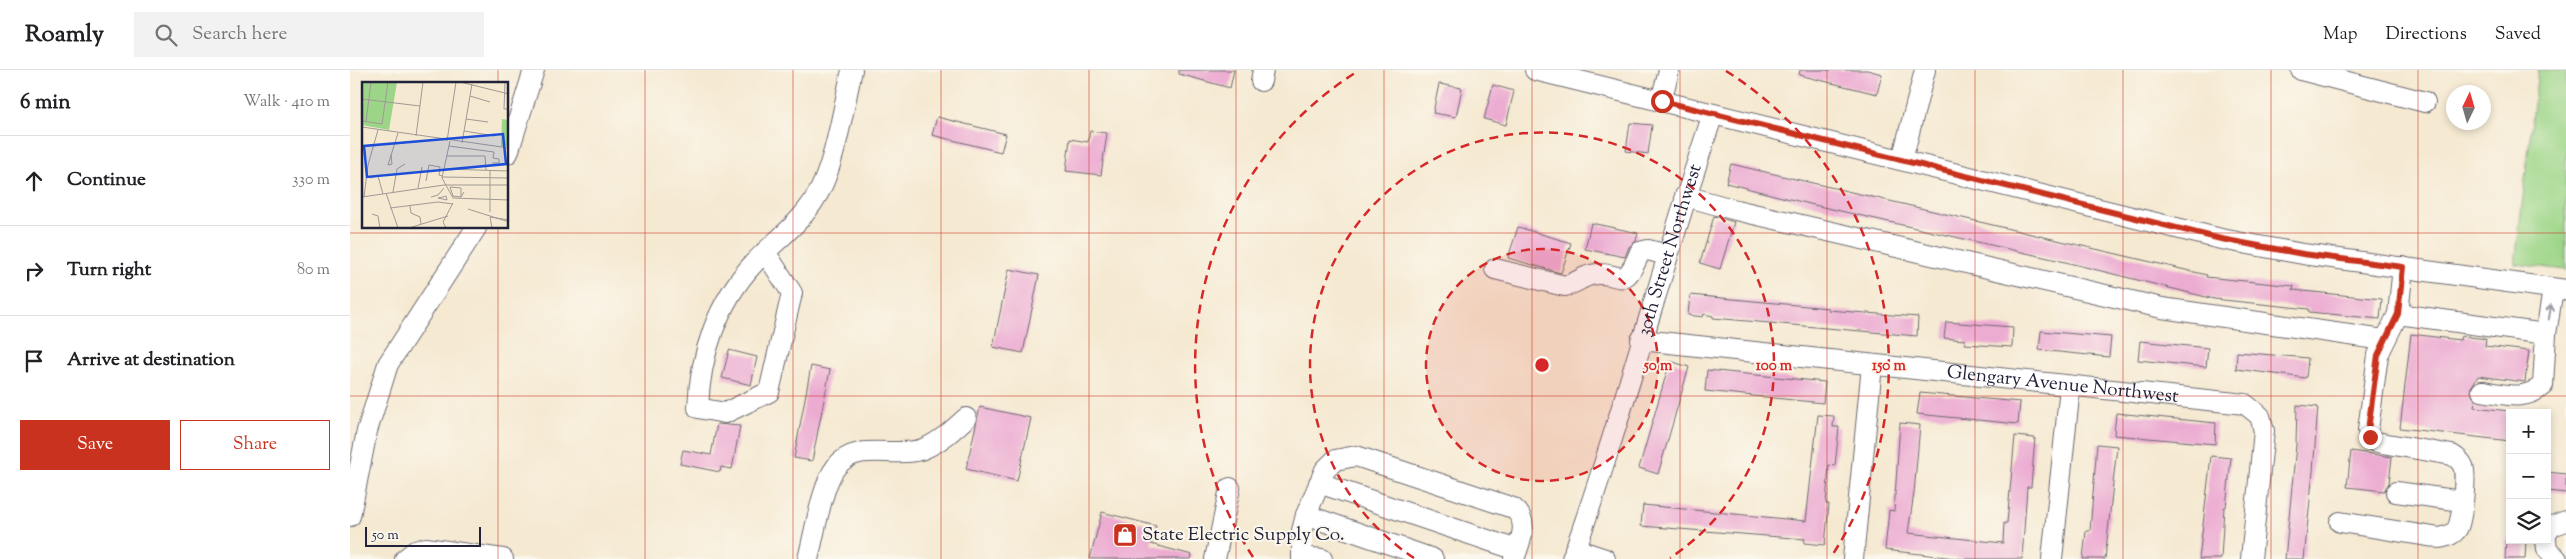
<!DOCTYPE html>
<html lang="en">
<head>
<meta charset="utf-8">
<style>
	:root { --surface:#fff; --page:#f2f2f2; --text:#202124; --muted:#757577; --line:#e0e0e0; --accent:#c8321e }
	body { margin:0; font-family:"Sorts Mill Goudy",serif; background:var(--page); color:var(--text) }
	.controls { position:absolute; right:15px; bottom:15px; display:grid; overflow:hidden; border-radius:0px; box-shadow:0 2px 8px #0003 }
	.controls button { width:45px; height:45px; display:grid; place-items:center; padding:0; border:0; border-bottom:1px solid var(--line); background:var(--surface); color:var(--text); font:25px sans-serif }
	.compass { position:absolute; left:2096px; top:15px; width:45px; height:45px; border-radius:50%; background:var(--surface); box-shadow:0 2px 8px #0003; rotate:5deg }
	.scale { position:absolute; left:15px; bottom:12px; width:116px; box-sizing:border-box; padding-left:5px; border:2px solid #22223b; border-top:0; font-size:14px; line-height:18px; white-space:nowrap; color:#22223b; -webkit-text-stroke:4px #fbf7ec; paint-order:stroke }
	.stop { position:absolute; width:15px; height:15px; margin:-11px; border:4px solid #c8321e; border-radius:50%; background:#fff }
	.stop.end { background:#c8321e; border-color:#fff; box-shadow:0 1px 5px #0008 }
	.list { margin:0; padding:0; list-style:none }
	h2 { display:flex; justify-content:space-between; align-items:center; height:65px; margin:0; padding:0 20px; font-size:21px }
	h2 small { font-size:16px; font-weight:400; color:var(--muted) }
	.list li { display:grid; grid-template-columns:32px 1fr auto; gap:15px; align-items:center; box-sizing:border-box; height:90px; padding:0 20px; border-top:1px solid var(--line) }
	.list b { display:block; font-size:19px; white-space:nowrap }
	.list em { font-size:16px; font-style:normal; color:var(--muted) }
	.actions { display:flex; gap:10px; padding:15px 20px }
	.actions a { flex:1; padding:11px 0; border:1px solid var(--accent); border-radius:0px; text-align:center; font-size:18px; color:var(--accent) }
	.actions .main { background:var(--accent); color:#fff }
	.icon { flex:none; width:28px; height:28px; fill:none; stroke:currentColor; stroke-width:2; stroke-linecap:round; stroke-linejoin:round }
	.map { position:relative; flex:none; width:2216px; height:489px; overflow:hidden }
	header { display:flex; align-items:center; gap:30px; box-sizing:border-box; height:70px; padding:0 25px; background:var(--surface); border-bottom:1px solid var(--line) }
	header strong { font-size:24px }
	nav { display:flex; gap:28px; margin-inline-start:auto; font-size:18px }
	.search { width:350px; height:45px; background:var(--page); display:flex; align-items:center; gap:12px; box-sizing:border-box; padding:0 18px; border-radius:0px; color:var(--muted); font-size:19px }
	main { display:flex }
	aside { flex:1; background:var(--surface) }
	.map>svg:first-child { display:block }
	.green { fill:#9cd587; stroke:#5f7c61 }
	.building { fill:#ecacd2 }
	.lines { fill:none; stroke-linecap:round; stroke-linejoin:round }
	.minor-casing { stroke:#6c6870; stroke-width:22 }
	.minor { stroke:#fff; stroke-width:20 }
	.oneway { stroke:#9c9ca7 }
	.route { stroke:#c8321e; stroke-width:6 }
	.grid { fill:none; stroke:#c8321e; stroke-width:1; stroke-opacity:0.55 }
	.ring { fill:none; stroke:#d62828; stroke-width:2.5; stroke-dasharray:9 6 }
	.labels { text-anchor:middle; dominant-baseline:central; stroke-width:4; stroke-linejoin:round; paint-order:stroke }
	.street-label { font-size:19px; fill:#22223b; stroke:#fbf7ec }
	.poi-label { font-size:19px; fill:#22223b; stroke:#fbf7ec; text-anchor:start }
	.inset-road { fill:none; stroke:#a19995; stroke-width:1 }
	.view { fill:#1d4ed8; fill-opacity:0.15; stroke:#1d4ed8; stroke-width:2.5 }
	.inset-edge { fill:none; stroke:#22223b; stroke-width:2.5 }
	.centre { fill:#d62828; stroke:#fbf7ec; stroke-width:2.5 }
	.ring-label { font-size:15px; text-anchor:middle; font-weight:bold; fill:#d62828; stroke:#fbf7ec; stroke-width:4; stroke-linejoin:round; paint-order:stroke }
</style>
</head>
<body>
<header>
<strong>Roamly</strong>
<div class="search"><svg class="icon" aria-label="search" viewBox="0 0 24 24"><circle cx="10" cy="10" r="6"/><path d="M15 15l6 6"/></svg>Search here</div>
<nav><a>Map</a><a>Directions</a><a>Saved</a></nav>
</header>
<main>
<aside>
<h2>6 min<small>Walk · 410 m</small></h2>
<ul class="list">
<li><svg class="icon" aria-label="ahead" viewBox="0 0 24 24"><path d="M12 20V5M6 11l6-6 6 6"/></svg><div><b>Continue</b></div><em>330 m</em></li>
<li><svg class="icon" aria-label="right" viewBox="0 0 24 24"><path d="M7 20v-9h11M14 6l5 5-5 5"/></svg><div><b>Turn right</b></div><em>80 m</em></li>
<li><svg class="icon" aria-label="arrive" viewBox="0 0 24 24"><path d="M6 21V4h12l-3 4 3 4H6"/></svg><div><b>Arrive at destination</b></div></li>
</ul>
<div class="actions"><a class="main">Save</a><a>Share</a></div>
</aside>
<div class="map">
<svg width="2216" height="489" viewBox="0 0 2216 489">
	<rect width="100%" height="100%" fill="#fbf7ec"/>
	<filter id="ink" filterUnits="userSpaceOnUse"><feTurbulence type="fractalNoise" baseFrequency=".02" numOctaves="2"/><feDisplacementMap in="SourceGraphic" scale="10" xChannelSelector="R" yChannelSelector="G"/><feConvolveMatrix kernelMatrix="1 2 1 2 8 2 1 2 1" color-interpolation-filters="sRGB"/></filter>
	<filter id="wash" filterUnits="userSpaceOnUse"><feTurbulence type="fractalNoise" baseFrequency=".0096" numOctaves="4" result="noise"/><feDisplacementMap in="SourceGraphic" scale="20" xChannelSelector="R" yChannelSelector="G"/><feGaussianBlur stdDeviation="1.12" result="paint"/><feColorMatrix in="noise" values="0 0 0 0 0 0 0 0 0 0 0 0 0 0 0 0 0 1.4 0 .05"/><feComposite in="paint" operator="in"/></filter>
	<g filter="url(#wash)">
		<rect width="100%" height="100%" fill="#f5e9d1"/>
		<path class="green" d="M2188 0H2216V200L2165 194Z"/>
		<g id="blocks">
			<path class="building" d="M829 0H884L880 18 829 4Z
				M1450 0H1517L1532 4 1527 24 1449 5Z
				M1089 14 1112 18 1106 47 1083 43Z
				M1143 15 1164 21 1156 55 1134 49Z
				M587 47 656 64 651 82 582 65Z
				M1280 53 1302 55 1298 84 1276 81Z
				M740 61 757 63 751 105 716 101 720 69 738 72Z
				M1381 94 1857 205 1856 207 1944 216 1943 220 2032 229 2030 249 1959 242V239L1864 229 1707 190 1464 135 1376 113Z
				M1364 146 1384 152 1370 199 1350 193Z
				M1241 153 1288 163 1286 171 1279 177 1275 187 1235 179Z
				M1168 157 1221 173 1211 203 1158 188Z
				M659 199 689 205 673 283 643 277Z
				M1340 225 1478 238V240L1568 247 1567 266 1363 248V246L1354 244 1353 247 1338 245Z
				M1596 252 1663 257 1662 277 1615 274V270L1594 268Z
				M1691 261 1761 267 1759 287 1689 280Z
				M2061 264 2110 270 2111 266 2136 269 2135 276 2179 281 2175 312 2128 306 2120 319 2125 330 2124 337 2160 341V371L2050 358Z
				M1790 271 1858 278 1856 297 1788 290Z
				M379 280 407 287 401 315 372 308Z
				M1887 282 1958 288 1956 308 1886 299Z
				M1320 291 1339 297 1308 404 1289 398Z
				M461 296 480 300 462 391 444 388Z
				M1357 300 1475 312 1473 333 1355 321Z
				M1570 323 1670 332 1668 354 1567 344Z
				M1947 335 1968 337 1963 401 1954 489H1935L1946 375Z
				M630 337 681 348 667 411 616 399Z
				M1766 343 1866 353 1865 374 1764 365Z
				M1468 345 1484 346 1483 357H1489L1485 396 1479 395 1476 434H1479L1475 475 1454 473 1455 469 1291 456 1293 435 1456 451Z
				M1550 353 1570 355 1564 423 1558 463 1653 473 1654 453H1657L1665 366 1685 368 1681 417H1677L1672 489H1614L1535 480 1539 440 1544 441Z
				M367 354 390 356 382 399 371 397 370 402 330 394 333 380 361 385Z
				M1747 374 1767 376 1755 489H1733L1736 461H1740Z
				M2001 381 2042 387 2039 413 2034 421 1997 417Z
				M1861 386 1881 388 1876 437H1874L1871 489H1849Z
				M2197 402 2216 404V423L2197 421Z
				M752 442 806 456 801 474 842 485 841 489H740Z
				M2156 470H2176L2175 489H2155Z"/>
		</g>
	</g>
	<g filter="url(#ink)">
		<use href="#blocks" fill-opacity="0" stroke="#6c6870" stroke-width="1"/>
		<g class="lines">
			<defs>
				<g id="minor">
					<path d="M1185 0 1871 169 1953 184 2216 220"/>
					<path d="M1951 0 2075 32"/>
					<path d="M911 11 913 0"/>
					<path d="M1311 31 1319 0"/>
					<path d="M158 83 184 0"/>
					<path d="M1552 90 1575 0"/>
					<path d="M1335 126 1386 140 1812 238 2034 270"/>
					<path d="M415 182 442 223 419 322 375 343 348 338C350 285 367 233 404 193 424 172 451 153 466 127 484 99 494 35 502 0"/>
					<path d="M1145 199 1215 216C1225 214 1232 207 1241 205 1270 198 1272 226 1290 182L1298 180 1317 185"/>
					<path d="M2048 244 2196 264"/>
					<path id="s1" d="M1291 270 1895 334 1910 346 1914 361 1901 489"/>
					<path d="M2132 321C2155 324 2174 332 2193 315L2196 264 2203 219"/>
					<path d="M969 413 1167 480"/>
					<path d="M2046 422 2112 431"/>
					<path d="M956 445 1083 489"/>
					<path d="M0 446 17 361 38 294 126 158"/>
					<path d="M1990 452 2090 468C2097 466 2103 465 2107 459 2112 451 2117 405 2113 396 2111 391 2107 388 2102 385L2026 372 2020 367 2018 360 2028 285 2048 244 2053 197"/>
					<path d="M2197 463 2202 456 2216 451"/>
					<path d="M2196 470 2197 479 2207 489"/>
					<path d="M1225 479 1255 489"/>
					<path d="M952 487 972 489"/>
					<path d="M55 489 65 481 76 478 153 489"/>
					<path d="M458 489C464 467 472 414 486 397 507 370 544 389 573 379 590 372 603 360 616 348"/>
					<path d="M865 489 880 418"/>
					<path d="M952 489V461L956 445 975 400 985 390 1006 386 1163 438C1181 452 1170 471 1164 489"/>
					<path id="s2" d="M1222 489C1274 343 1313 192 1363 44"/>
					<path d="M1503 489 1522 295"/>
					<path d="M1702 489 1720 317"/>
				</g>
			</defs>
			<use href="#minor" class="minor-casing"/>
			<use href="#minor" class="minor"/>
		</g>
		<defs><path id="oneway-shaft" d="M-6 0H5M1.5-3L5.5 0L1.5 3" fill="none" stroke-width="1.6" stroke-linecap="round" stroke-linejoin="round" transform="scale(1.25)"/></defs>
		<use class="oneway" href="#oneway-shaft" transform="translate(2200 242) rotate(-81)"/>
	</g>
	<g class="lines" filter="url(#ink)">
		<path class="route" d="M1312 31 1871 169 1953 184 2053 197 2048 244 2028 285 2018 360 2020 367"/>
	</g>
	<path class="grid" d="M148 0V14M295 0V489M443 0V489M591 0V489M739 0V489M886 0V489M1034 0V489M1182 0V489M1330 0V489M1477 0V489M1625 0V489M1773 0V489M1921 0V489M2068 0V489M148 158V489M0 163H2216M0 326H2216"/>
	<circle cx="1192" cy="295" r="116" fill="#d62828" fill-opacity=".12"/>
	<g class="ring">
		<circle cx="1192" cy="295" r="116"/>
		<path d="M1064 488A232 232 0 1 1 1320 488"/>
		<path d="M903 487A347 347 0 0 1 1008 1M1376 1A347 347 0 0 1 1481 487"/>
	</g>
	<defs>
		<symbol id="shop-square" viewBox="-11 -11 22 22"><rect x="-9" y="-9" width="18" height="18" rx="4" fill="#c8321e" stroke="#fbf7ec"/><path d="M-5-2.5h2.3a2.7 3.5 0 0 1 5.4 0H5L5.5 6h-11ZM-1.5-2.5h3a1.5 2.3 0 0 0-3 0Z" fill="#fff"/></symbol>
	</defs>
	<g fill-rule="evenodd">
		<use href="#shop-square" x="761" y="451" width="28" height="28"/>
	</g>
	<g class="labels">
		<g class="street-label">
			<text stroke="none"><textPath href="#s2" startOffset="324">30th Street Northwest</textPath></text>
			<text stroke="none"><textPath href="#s1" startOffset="424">Glengary Avenue Northwest</textPath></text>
		</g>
		<g class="poi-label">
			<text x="792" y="465">State Electric Supply Co.</text>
		</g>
	</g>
	<g transform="translate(12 12)">
		<rect width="146" height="146" fill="#f5e9d1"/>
		<path d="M0 0H35L27 48 0 43ZM140 37 146 38V64H139Z" fill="#9cd587"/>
		<path class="inset-road" d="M98 0 147 12M143 0 142 27H147M108 14 128 20M0 17 58 24M104 37 126 40M0 39 20 42 26 0M4 40 9 0M0 45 147 66M102 49 133 54M54 54 61 0M85 59 94 0M88 59 80 96 91 116 147 118M100 61 110 2M87 64 132 70M29 73 30 82 26 83 36 51M85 74H123L124 88M130 81H137V77L131 76 132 70M82 87 147 89M80 95 147 96M8 96 16 94 21 112M64 99 67 83 78 85 77 93 80 94M56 106 60 85M31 110 35 87 43 82M24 111 36 146M84 114 85 118 76 116 81 115ZM0 115 82 103H147M2 115 6 83 16 48M69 115 76 113 82 106M99 115 91 114 88 105 99 106V115L102 110M48 124 49 131 58 135 59 142M28 126 76 120 91 122M106 127 147 140M128 130V89M10 132 16 134 18 146M47 146 86 134M84 146 81 140 91 121M130 146 128 135 147 138"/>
		<path class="view" d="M141 52 144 82 5 95 2 64Z"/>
		<rect width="146" height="146" class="inset-edge"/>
	</g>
	<circle cx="1192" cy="295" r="8" class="centre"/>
	<g class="ring-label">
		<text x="1308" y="300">50 m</text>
		<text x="1424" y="300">100 m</text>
		<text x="1539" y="300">150 m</text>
	</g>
</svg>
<div class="controls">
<button>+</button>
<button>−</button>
<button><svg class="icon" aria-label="layers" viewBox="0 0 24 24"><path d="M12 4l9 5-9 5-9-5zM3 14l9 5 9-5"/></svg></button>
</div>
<svg class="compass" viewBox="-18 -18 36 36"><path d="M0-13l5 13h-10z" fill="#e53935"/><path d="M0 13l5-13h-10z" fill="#757577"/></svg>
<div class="scale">50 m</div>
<div class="stop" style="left:1312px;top:31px"></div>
<div class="stop end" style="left:2020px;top:367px"></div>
</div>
</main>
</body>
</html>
